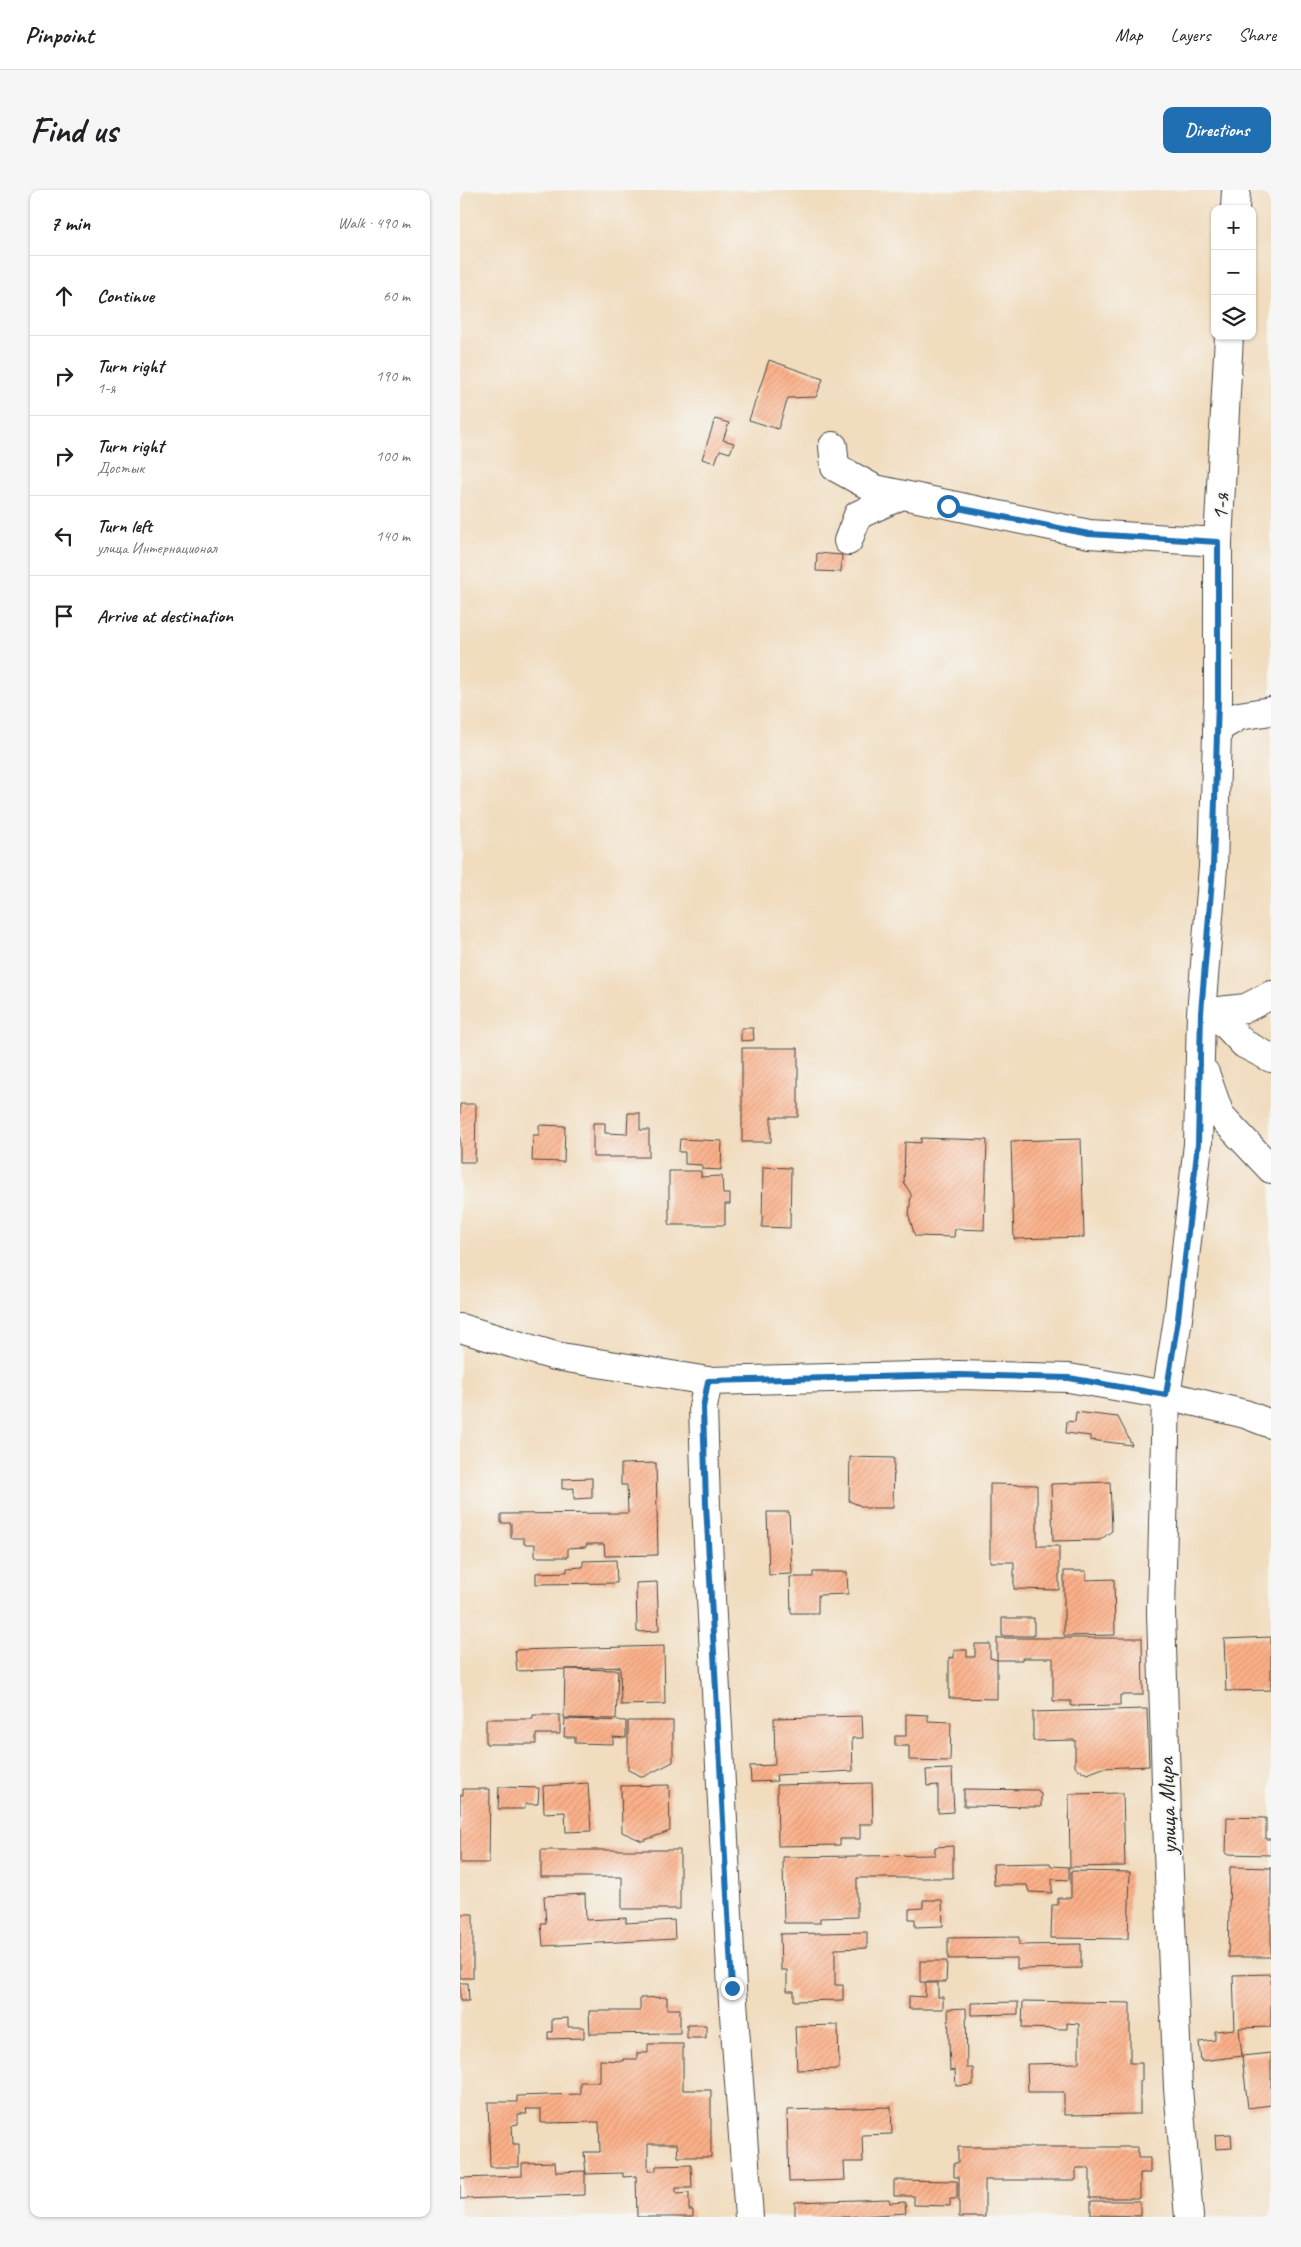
<!DOCTYPE html>
<html lang="en">
<head>
<meta charset="utf-8">
<style>
	:root { --surface:#fff; --page:#f6f6f6; --text:#202124; --muted:#757577; --line:#e0e0e0; --accent:#1f6fb2 }
	body { margin:0; font-family:Caveat,sans-serif; background:var(--page); color:var(--text) }
	.controls { position:absolute; right:15px; top:15px; display:grid; overflow:hidden; border-radius:10px; box-shadow:0 1px 4px #0004 }
	.controls button { width:45px; height:45px; display:grid; place-items:center; padding:0; border:0; border-bottom:1px solid var(--line); background:var(--surface); color:var(--text); font:25px sans-serif }
	.stop { position:absolute; width:15px; height:15px; margin:-11px; border:4px solid #1f6fb2; border-radius:50%; background:#fff }
	.stop.end { background:#1f6fb2; border-color:#fff; box-shadow:0 1px 5px #0008 }
	.list { margin:0; padding:0; list-style:none }
	h2 { display:flex; justify-content:space-between; align-items:center; height:65px; margin:0; padding:0 20px; font-size:21px }
	h2 small { font-size:16px; font-weight:400; color:var(--muted) }
	.list li { display:grid; grid-template-columns:32px 1fr auto; gap:15px; align-items:center; box-sizing:border-box; height:80px; padding:0 20px; border-top:1px solid var(--line) }
	.list b { display:block; font-size:19px; white-space:nowrap }
	.list p { margin:0; font-size:16px; white-space:nowrap; color:var(--muted) }
	.list em { font-size:16px; font-style:normal; color:var(--muted) }
	.icon { flex:none; width:28px; height:28px; fill:none; stroke:currentColor; stroke-width:2; stroke-linecap:round; stroke-linejoin:round }
	.map { position:relative; flex:none; width:811px; height:2027px; overflow:hidden; border-radius:10px }
	header { display:flex; align-items:center; gap:30px; box-sizing:border-box; height:70px; padding:0 25px; background:var(--surface); border-bottom:1px solid var(--line) }
	header strong { font-size:24px }
	nav { display:flex; gap:28px; margin-inline-start:auto; font-size:18px }
	.intro { display:flex; align-items:center; justify-content:space-between; box-sizing:border-box; height:120px; padding:0 30px }
	h1 { margin:0; font-size:35px }
	.button { padding:12px 22px; border-radius:10px; background:var(--accent); color:#fff; font-size:18px; font-weight:700 }
	main { display:flex; gap:30px; padding:0 30px }
	aside { flex:1; background:var(--surface); border-radius:10px; box-shadow:0 1px 4px #0004 }
	.map>svg:first-child { display:block }
	.building { fill:url(#building-hatch) }
	.lines { fill:none; stroke-linecap:round; stroke-linejoin:round }
	.minor-casing { stroke:#494641; stroke-width:30 }
	.minor { stroke:#fff; stroke-width:28 }
	.route { stroke:#1f6fb2; stroke-width:6 }
	.labels { text-anchor:middle; dominant-baseline:central; stroke-width:4; stroke-linejoin:round; paint-order:stroke }
	.street-label { font-size:24px; fill:#2b2b2b; stroke:#f6f6f2 }
</style>
</head>
<body>
<header>
<strong>Pinpoint</strong>
<nav><a>Map</a><a>Layers</a><a>Share</a></nav>
</header>
<div class="intro"><h1>Find us</h1><a class="button">Directions</a></div>
<main>
<aside>
<h2>7 min<small>Walk · 490 m</small></h2>
<ul class="list">
<li><svg class="icon" aria-label="ahead" viewBox="0 0 24 24"><path d="M12 20V5M6 11l6-6 6 6"/></svg><div><b>Continue</b></div><em>60 m</em></li>
<li><svg class="icon" aria-label="right" viewBox="0 0 24 24"><path d="M7 20v-9h11M14 6l5 5-5 5"/></svg><div><b>Turn right</b><p>1-я</p></div><em>190 m</em></li>
<li><svg class="icon" aria-label="right" viewBox="0 0 24 24"><path d="M7 20v-9h11M14 6l5 5-5 5"/></svg><div><b>Turn right</b><p>Достык</p></div><em>100 m</em></li>
<li><svg class="icon" aria-label="left" viewBox="0 0 24 24"><path d="M17 20v-9H6M10 6l-5 5 5 5"/></svg><div><b>Turn left</b><p>улица Интернационал</p></div><em>140 m</em></li>
<li><svg class="icon" aria-label="arrive" viewBox="0 0 24 24"><path d="M6 21V4h12l-3 4 3 4H6"/></svg><div><b>Arrive at destination</b></div></li>
</ul>
</aside>
<div class="map">
<svg width="811" height="2027" viewBox="0 0 811 2027">
	<defs>
		<pattern id="building-hatch" width="6" height="6" patternUnits="userSpaceOnUse" patternTransform="scale(1.25)"><rect width="6" height="6" fill="#fbb089"/><path d="M-1 1l2-2M0 6l6-6M5 7l2-2" fill="none" stroke="#d79876"/></pattern>
	</defs>
	<rect width="100%" height="100%" fill="#f6f6f2"/>
	<filter id="ink" filterUnits="userSpaceOnUse"><feTurbulence type="fractalNoise" baseFrequency=".02" numOctaves="2"/><feDisplacementMap in="SourceGraphic" scale="10" xChannelSelector="R" yChannelSelector="G"/><feConvolveMatrix kernelMatrix="1 2 1 2 8 2 1 2 1" color-interpolation-filters="sRGB"/></filter>
	<filter id="wash" filterUnits="userSpaceOnUse"><feTurbulence type="fractalNoise" baseFrequency=".0096" numOctaves="4" result="noise"/><feDisplacementMap in="SourceGraphic" scale="20" xChannelSelector="R" yChannelSelector="G"/><feGaussianBlur stdDeviation="1.12" result="paint"/><feColorMatrix in="noise" values="0 0 0 0 0 0 0 0 0 0 0 0 0 0 0 0 0 1.4 0 .05"/><feComposite in="paint" operator="in"/></filter>
	<g filter="url(#wash)">
		<rect width="100%" height="100%" fill="#f1dcbe"/>
		<g id="blocks">
			<path class="building" d="M309 170 363 189 356 207 328 208 318 239 289 230Z
				M255 229 269 233 263 250 274 253 270 263 260 260 255 273 242 269Z
				M357 363 382 365 381 382 356 381Z
				M281 838H293L294 850 281 851Z
				M282 858H338V927H311V952H282Z
				M0 914H16L15 972H0Z
				M168 923H180V940H189V967H133V933H145V943L167 944Z
				M79 935 105 936 104 972 72 971 73 945H79Z
				M461 948 527 950 524 1040 495 1039 494 1047 455 1046 449 1026 451 1004 444 993 445 952 461 953Z
				M220 949 262 951 261 980 242 979V975L225 974V962H219Z
				M621 949 624 1047 554 1049 551 951Z
				M303 977 331 978 330 1038 302 1037Z
				M209 981H241V987L262 986 263 1004H270V1014H265V1035H209Z
				M616 1222 658 1227 672 1255 630 1250V1246L606 1243 607 1231 615 1232Z
				M390 1267 434 1268 433 1318H406L389 1311Z
				M196 1273 198 1365 145 1366 144 1354H127L126 1357 108 1358V1367H75V1354H64V1348H51V1333H41V1324L168 1323 167 1295H161V1274Z
				M132 1288V1308L114 1309V1298L102 1299V1289Z
				M650 1292 652 1341 640 1350 593 1351 591 1294Z
				M530 1294 577 1295V1356H599V1400L554 1399V1372H530Z
				M307 1322H329L332 1384 309 1385Z
				M156 1370 157 1393 76 1394V1383L107 1382V1378L123 1377V1371Z
				M604 1381H626V1390L654 1389 655 1445 604 1446Z
				M353 1382H387L388 1404 358 1405V1423H331L330 1387H353Z
				M197 1392 199 1441 177 1442 176 1393Z
				M542 1428H574V1446H542Z
				M811 1447V1500L766 1501 764 1449Z
				M537 1448H682L683 1505H660V1515L611 1516V1511H593V1468H562V1470H537Z
				M515 1454H530V1468L537 1470V1509L489 1508V1467L494 1468V1460H507V1467H515Z
				M204 1456 205 1514 161 1515 160 1477 57 1481 55 1460Z
				M105 1479 158 1480 156 1529 104 1528Z
				M687 1519 689 1576 643 1578 627 1584 615 1577V1550L573 1551V1522Z
				M446 1524 468 1525V1531L491 1532 490 1571 449 1570V1556H435V1546H446Z
				M73 1525H100V1544H76V1554H26V1529H73Z
				M402 1526 403 1548H392L393 1581 316 1585 317 1591 291 1592 290 1576 315 1575 314 1528Z
				M105 1529 166 1531V1548L153 1547V1554L115 1553V1547H104Z
				M168 1531H213V1572L183 1587 168 1580Z
				M492 1579 494 1622 478 1623V1595L467 1596 466 1580Z
				M128 1593 131 1641 106 1642 105 1622 84 1623 83 1596Z
				M412 1593 413 1634H400V1649H380V1655L318 1656 317 1595Z
				M209 1595 210 1641 182 1651 162 1642 161 1596Z
				M39 1597 79 1598 78 1614H65V1619H38Z
				M3 1599H30L29 1673H0V1605H3Z
				M504 1599 578 1600 581 1604V1617L504 1616Z
				M663 1603 665 1676 610 1677 609 1604Z
				M767 1627 806 1628V1649H811V1665L766 1664Z
				M493 1656V1688H397V1727L360 1728V1733H324L323 1667 475 1665V1657Z
				M81 1660H220V1719H162V1687H81Z
				M590 1673 591 1676 609 1677V1690L592 1689V1703L569 1702 567 1695H534L533 1674Z
				M770 1677 811 1678V1767H768Z
				M611 1681 670 1682 668 1749 591 1748 592 1715H598V1708H611Z
				M125 1704 126 1730 166 1728V1733L214 1730 215 1749 83 1756 81 1733H86L84 1706Z
				M463 1710H482L483 1736 455 1737V1729H449V1719L463 1718Z
				M0 1724H13V1788H0Z
				M407 1742V1758L375 1759V1795H383V1810L334 1811V1801H327V1780H321L320 1744Z
				M559 1747V1755L621 1754V1778L557 1779V1768L488 1769V1748Z
				M460 1771H487L486 1792H460Z
				M811 1784V1837L779 1838 782 1866 741 1871 739 1852 755 1850V1841L775 1839 773 1785Z
				M0 1793H8L9 1811H0Z
				M465 1793H478V1807H483V1819H449V1806L465 1807Z
				M207 1807V1819H220V1843L130 1844 129 1821H180V1808Z
				M563 1811 670 1813V1873H682V1891H680V1924L604 1925V1902H568L567 1874 619 1873V1834L607 1833V1839L562 1838Z
				M558 1812V1824L511 1825V1813Z
				M506 1818 507 1878H513V1895L496 1896 495 1880 490 1881 488 1819Z
				M108 1828V1837H124V1848L88 1849V1842H92V1829Z
				M227 1835H246V1848H227Z
				M378 1835 379 1879 337 1880 335 1836Z
				M188 1854H223V1900H251V1967H218L217 1954H188V1981H196V1976L231 1975 232 1998H216V2004L229 2003V2020H233V2027H177L176 1986 163 1987V1983L126 1984 124 1962H140L139 1932 81 1933V1919H66L67 1924H58V1934L52 1935 53 1954H59V1977H30L28 1912H57V1906L120 1904V1892H140V1870L163 1871V1869H177V1863H188Z
				M811 1863V1915L788 1918 782 1866Z
				M431 1917 432 1944 402 1945 403 1972H384L385 1990 329 1992 327 1920Z
				M771 1944 772 1958 756 1959 755 1945Z
				M498 1957H678V1968H690V1983H680V2008H630V1979L628 1978H616V1990H525V2027H499V1987H494V1973H498Z
				M95 1972 96 1982 125 1981V2005L0 2009V1988L62 1986V1973Z
				M434 1990 497 1991V2009H490V2016L454 2015V2006H434Z
				M429 2009 430 2013 445 2012 446 2023 387 2027H335V2012Z
				M631 2011H680V2026L631 2025Z"/>
		</g>
	</g>
	<g filter="url(#ink)">
		<use href="#blocks" fill-opacity="0" stroke="#494641" stroke-width="1"/>
		<g class="lines">
			<defs>
				<path id="minor" d="M775 19 776 0
					M373 256 375 277 415 299 629 344 758 352
					M388 351 398 325 442 305
					M757 539 779 526 811 521
					M754 822 784 854 811 868
					M741 823 786 818 811 805
					M745 883 760 925 811 979
					M0 1138 95 1166 248 1191 499 1185 609 1188 706 1205 785 1224 811 1234
					M248 1191 243 1217 246 1315 272 1798 289 2027
					M729 2027 718 1898 708 1661 701 1422 706 1205 718 1129 738 954 741 823 753 677 758 510V352L769 146"/>
			</defs>
			<use href="#minor" class="minor-casing"/>
			<use href="#minor" class="minor"/>
		</g>
	</g>
	<g class="lines" filter="url(#ink)">
		<path class="route" d="M272 1798 246 1314 243 1218 248 1191 499 1185 609 1188 706 1205 718 1129 738 954 741 823 753 677 758 510V352L629 344 488 316"/>
	</g>
	<g class="labels">
		<g class="street-label">
			<text transform="translate(760 317) rotate(-87)">1-я</text>
			<text transform="translate(707 1616) rotate(-92)">улица Мира</text>
		</g>
	</g>
</svg>
<div class="controls">
<button>+</button>
<button>−</button>
<button><svg class="icon" aria-label="layers" viewBox="0 0 24 24"><path d="M12 4l9 5-9 5-9-5zM3 14l9 5 9-5"/></svg></button>
</div>
<div class="stop" style="left:488px;top:316px"></div>
<div class="stop end" style="left:272px;top:1798px"></div>
</div>
</main>
</body>
</html>
